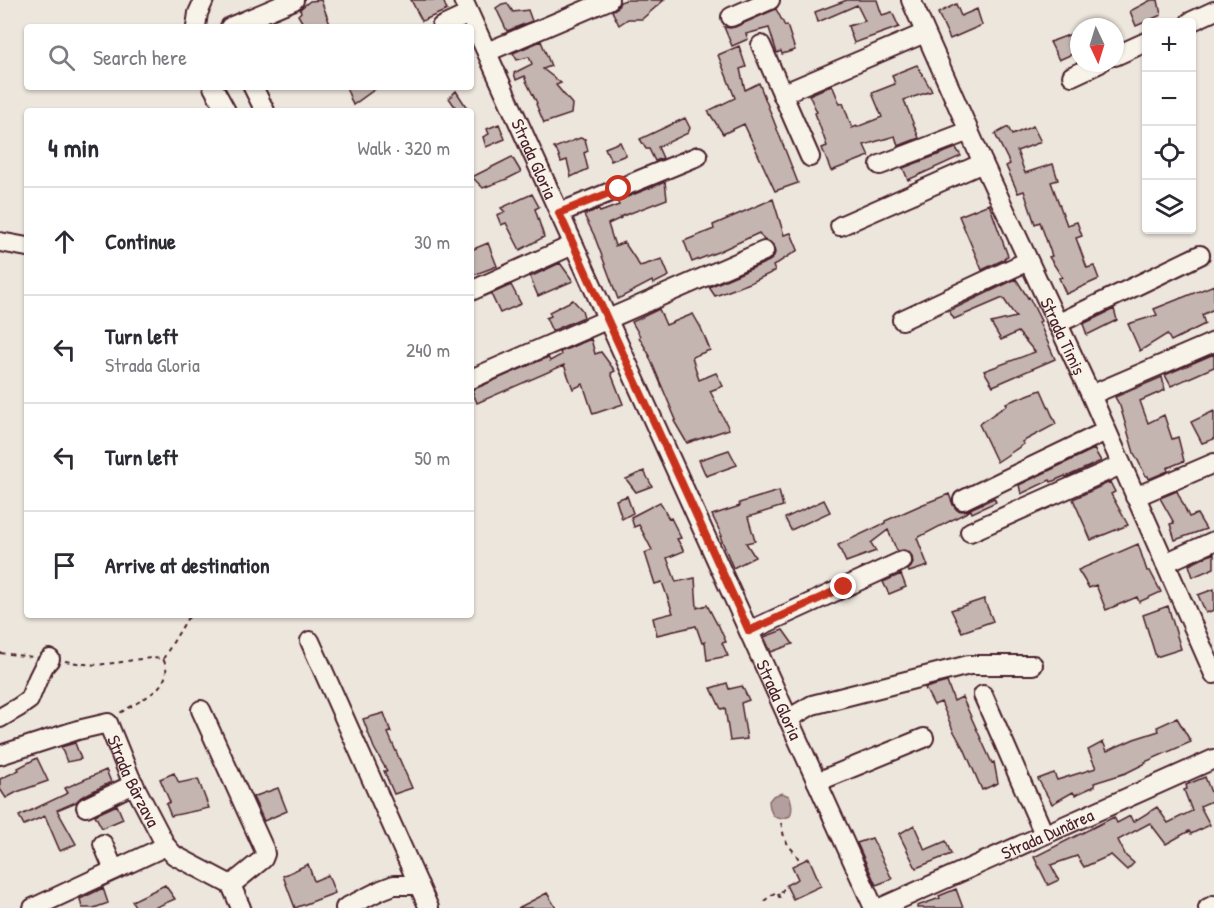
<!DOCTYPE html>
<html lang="en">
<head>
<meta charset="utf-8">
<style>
	:root { --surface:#fff; --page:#f7f7f7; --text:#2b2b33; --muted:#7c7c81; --line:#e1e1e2 }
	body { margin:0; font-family:"Patrick Hand",sans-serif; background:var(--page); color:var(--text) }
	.controls { position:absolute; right:18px; top:18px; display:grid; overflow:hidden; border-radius:6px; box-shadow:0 2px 4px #0004 }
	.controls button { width:54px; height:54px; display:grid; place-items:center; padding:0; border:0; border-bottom:2px solid var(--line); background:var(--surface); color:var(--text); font:30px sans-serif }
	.compass { position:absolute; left:1070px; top:18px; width:54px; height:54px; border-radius:50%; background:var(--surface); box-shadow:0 2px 4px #0004; rotate:176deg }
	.stop { position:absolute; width:18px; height:18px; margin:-14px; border:4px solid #c8321e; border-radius:50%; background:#fff }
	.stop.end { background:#c8321e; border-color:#fff; box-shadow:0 2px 6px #0008 }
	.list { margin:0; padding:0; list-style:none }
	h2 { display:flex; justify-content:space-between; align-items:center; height:78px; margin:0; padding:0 24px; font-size:26px }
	h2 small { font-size:20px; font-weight:400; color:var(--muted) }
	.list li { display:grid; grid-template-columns:39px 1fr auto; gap:18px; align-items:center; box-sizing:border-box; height:108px; padding:0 24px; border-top:2px solid var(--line) }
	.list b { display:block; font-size:22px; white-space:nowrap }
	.list p { margin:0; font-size:20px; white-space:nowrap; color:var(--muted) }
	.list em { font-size:20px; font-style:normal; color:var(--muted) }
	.icon { flex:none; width:33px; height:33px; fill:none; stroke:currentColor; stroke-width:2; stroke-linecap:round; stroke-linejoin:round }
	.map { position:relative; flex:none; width:1214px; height:908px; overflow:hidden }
	.search { position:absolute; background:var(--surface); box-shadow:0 2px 4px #0004; left:24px; top:24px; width:450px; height:66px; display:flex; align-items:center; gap:15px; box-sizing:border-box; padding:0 21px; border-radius:6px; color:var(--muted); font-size:22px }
	.panel { position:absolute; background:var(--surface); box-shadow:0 2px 4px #0004; left:24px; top:108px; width:450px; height:510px; border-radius:6px }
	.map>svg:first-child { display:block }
	.water { fill:#b39f9d; stroke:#896c6f; stroke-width:1.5 }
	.building { fill:#c4b5b0; stroke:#4a1f2b; stroke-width:1.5 }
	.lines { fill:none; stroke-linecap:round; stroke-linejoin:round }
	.minor-casing { stroke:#4a1f2b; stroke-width:22 }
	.path { stroke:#4a1f2b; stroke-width:2; stroke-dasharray:4.5 4.5; stroke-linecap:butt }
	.minor { stroke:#f7f3e8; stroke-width:18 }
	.route { stroke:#c8321e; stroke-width:8 }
	.labels { text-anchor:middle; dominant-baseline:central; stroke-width:4.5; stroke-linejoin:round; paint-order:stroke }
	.street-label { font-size:18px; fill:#4a1f2b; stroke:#f7f3e8 }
</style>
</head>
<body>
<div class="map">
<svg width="1214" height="908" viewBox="0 0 1214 908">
	<rect width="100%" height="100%" fill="#ece6dd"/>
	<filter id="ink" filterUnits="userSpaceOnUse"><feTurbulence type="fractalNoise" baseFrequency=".0167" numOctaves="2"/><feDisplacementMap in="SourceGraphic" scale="12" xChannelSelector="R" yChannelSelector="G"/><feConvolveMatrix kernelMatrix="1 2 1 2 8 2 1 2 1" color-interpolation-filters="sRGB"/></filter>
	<g filter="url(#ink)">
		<path class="water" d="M782 793 789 796C792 802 793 809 790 816 775 823 770 815 769 801L773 796Z"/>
		<path class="building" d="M321 0 331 27H305L298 15 301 12 300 9 310 1Z
			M411 0H443L447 10 422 21Z
			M626 0H664L642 19H628L619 25 612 11 618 7 620 2Z
			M847 0H877L882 15 892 12 899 27 854 43 848 26 865 21 857 5 818 22 815 12Z
			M1151 0H1158L1161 15 1136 26 1130 11Z
			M507 3 513 12 528 10 532 21 507 31 496 8 502 4Z
			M956 4 961 16 977 9 982 25 950 39 938 13Z
			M776 9 785 26 787 25 795 50 782 54 781 51 777 53 769 28 746 34 748 39 732 46 724 27 730 28 735 27Z
			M1079 31V51L1059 60 1050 42Z
			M541 41 551 66 543 69 561 83 556 85 572 104 571 114 544 123 536 104 537 103 525 79 526 78 525 76 516 80 514 73 532 64 529 57 517 60 513 53Z
			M739 46 746 67 740 69 745 90 759 83 798 183 775 191 744 124 723 134 708 111 735 98 718 55Z
			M917 65 932 91 904 100 919 138 898 146 895 136 864 145 869 156 831 171 822 148 827 146 815 113 817 112 809 95 832 85 840 104 843 103 852 128 857 126V127L882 117 872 93 895 84 892 75Z
			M346 87H378L353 105Z
			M456 91 469 111H458L449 98Z
			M685 118 690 128 688 133 658 147 663 158 655 161 649 149H646L640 139Z
			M499 124 505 139 486 147 483 137 489 134 487 129Z
			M1033 126 1041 142 1017 151 1025 173 1053 164 1058 180 1051 182 1067 225 1077 222 1082 236 1076 238 1087 268 1094 266 1099 279 1066 294 1059 278 1062 277 1049 257 1052 256 1040 222 1035 224 1024 191 1018 193 1006 166 1010 164 995 134 1008 127 1012 135Z
			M580 138 585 139 588 151 584 153 588 169 571 177 567 160 561 162 558 153 554 148Z
			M620 142 626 155 611 161 605 148Z
			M956 148 961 156 908 180 903 168Z
			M512 157 521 172 507 179 483 188 472 177Z
			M665 182 667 199 620 217 621 218 608 224 615 246 624 242 640 266 662 259 669 276 653 284 652 281 618 299 594 235 584 215 598 209 600 212 619 205 617 201Z
			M532 194 539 207 535 209 544 237 520 250 506 223 501 225 497 215 505 212 501 208Z
			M773 199 784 235 791 233 798 250 773 266 775 271 750 283 715 296 709 287 769 261 773 258 775 253 774 246 770 242 764 240 759 233 720 251 692 262 684 241 714 229 713 225Z
			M989 204 1008 256 1004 258 1005 259 982 270 959 216Z
			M488 243 497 266 471 276V250Z
			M560 263 573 281 538 296 530 277Z
			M1016 279 1028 298 1029 297 1041 321 1039 322 1055 359 993 386 984 371 1035 352 1018 332 1001 340 991 323 1016 317 1003 298 954 319 949 311Z
			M511 285 521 304 500 313 491 294Z
			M1214 285V309L1202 315 1205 324 1171 341 1167 334 1140 351 1128 324 1157 315 1154 309Z
			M573 300 582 310 584 317 552 331 546 318 551 316 549 312Z
			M659 309 666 325 693 314 701 328 710 350 692 357 699 380 716 373 723 386 710 391 729 429 687 443 674 421 676 420 649 356H650L639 337 640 336 632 322Z
			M1114 309 1117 320 1087 335 1083 324Z
			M591 339 595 354 601 352 615 371 611 373 623 404 593 414 583 384 573 389 564 365 477 403 472 390 548 357 550 361 561 355 560 352Z
			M1214 354V367L1171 386 1165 375Z
			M1162 377 1165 390 1140 401 1148 423 1164 415 1172 439 1178 437 1184 461 1167 468 1168 471 1149 479 1148 476H1146L1134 453 1120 406 1115 397Z
			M1041 390 1056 424 1022 442 1024 444 997 462 979 424 1007 405 1006 403Z
			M1214 411V439L1202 443 1191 422Z
			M1094 449 1101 461 1066 477 1065 476 1051 482 1050 480 1021 494 1019 485Z
			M729 450 737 465 706 476 699 460Z
			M644 471 652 486 636 492 626 479Z
			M1110 482 1115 492 1111 494 1128 525 1091 540 1073 499Z
			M779 491 783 506 748 517 755 541 746 543 755 557 733 568 720 536H722L712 515 740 506 739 503Z
			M1177 491 1189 517 1197 514 1206 529 1175 540 1170 524 1174 523 1160 498Z
			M949 494 953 505 957 510 962 511 968 510 994 498 996 502 972 513 971 510 917 538 928 566 909 572 908 570 911 567 913 563 912 556 909 552 904 550 897 551 888 530 871 543 876 551 846 562 838 545 885 523V521L921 505Z
			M627 496 633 513 622 519 616 500Z
			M824 500 830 512 791 530 785 518Z
			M660 502 669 519 671 518 681 538 677 539 684 551 667 558 676 582 695 578 697 608 707 605 717 624H718L726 642 722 643 728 656 707 660 705 642 702 643 696 626 657 635 653 618 673 613 662 582 655 584 645 553 652 550 639 525 634 527 631 517Z
			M1138 544 1147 571H1150L1161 592 1139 602 1137 597 1106 610 1096 585 1089 588 1078 570Z
			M1214 553V568L1193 577 1189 565Z
			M901 574 906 587 889 594 883 582Z
			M1214 589V610L1206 613 1198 595Z
			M984 599 993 621 962 632 951 610Z
			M1168 606 1181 649 1156 657 1143 615Z
			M783 630 793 644 771 652 764 637Z
			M947 682 954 701 962 697 992 763 994 762 998 783 982 790 963 746H962L953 730 941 702 934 705 925 688Z
			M727 683 729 689 742 686 749 700 741 703 747 739 730 741 725 708 721 709 711 688Z
			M384 713 391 732 388 733 412 788 394 794 384 771H387L374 748 363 719Z
			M1177 718 1191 742 1145 762 1146 763 1126 773 1094 783 1095 786 1075 795 1073 792 1052 804 1038 779 1054 773 1057 780 1096 768 1088 750 1103 742 1107 751 1134 739 1159 731 1157 727Z
			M75 743 81 759 67 762 61 747Z
			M37 758 48 781 17 792 6 798 0 789V779L19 770 18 768Z
			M106 770 111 782 81 797 76 802 57 810 76 844 60 851 45 816 24 825 19 816 68 793 65 788Z
			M174 773 179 783 198 779 209 808 171 816 166 804 170 802 160 779Z
			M1205 777 1214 800 1200 806 1210 825 1191 834 1189 831 1166 844 1150 823 1118 840 1126 856 1134 863 1127 870 1111 855 1084 867 1077 856 1051 865 1059 880 1048 885 1034 857 1114 817 1117 823 1130 816 1133 822 1157 807 1168 823 1192 811 1184 790 1187 789 1186 785Z
			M278 788 287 811 264 821 253 797Z
			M117 805 123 819 102 828 95 815Z
			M914 825 925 850 946 841 951 854 916 868 899 834Z
			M872 838 892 879 876 885 857 843Z
			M809 858 821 886 793 899 786 885 798 879 792 866Z
			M308 864 314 881 328 875 335 893 295 908 283 876Z
			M165 885 175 899 154 908H136L132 901Z
			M103 888 108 903 94 908H82L80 899Z
			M956 889 963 908H917V906L940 898 939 896Z
			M547 893 556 908H518Z"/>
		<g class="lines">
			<defs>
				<g id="minor">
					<path id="s1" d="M463 0 874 908"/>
					<path id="s2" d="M911 0 983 163 1091 395 1214 674"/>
					<path d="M731 17 770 0"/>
					<path d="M1190 22 1214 11"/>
					<path d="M196 27 198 13 204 0"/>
					<path d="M230 27 294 0"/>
					<path d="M441 27 469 14"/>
					<path d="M761 45 810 157"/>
					<path d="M487 52 609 0"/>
					<path d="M1115 56 1146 42"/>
					<path d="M1072 76 1100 63"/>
					<path d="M213 87 226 111"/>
					<path d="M253 87 265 111"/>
					<path d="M782 94 925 33"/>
					<path d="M880 165 969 131"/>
					<path d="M559 213 698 156"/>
					<path d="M840 226 983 163"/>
					<path d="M0 242 27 247"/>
					<path d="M471 291 573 245"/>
					<path d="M902 320 1028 261"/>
					<path d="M1057 324 1200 255"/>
					<path d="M471 379 764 251"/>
					<path d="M1091 395 1214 342"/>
					<path d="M1135 497 1214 463"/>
					<path d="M963 500 1106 431"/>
					<path d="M970 532 1121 465"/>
					<path d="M1165 563 1214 541"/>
					<path d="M749 631 902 561"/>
					<path d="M310 641 429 908"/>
					<path d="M983 695 1044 834"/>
					<path d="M201 710 264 849 265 854 263 859 231 885"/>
					<path d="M0 718 19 707 29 700 38 678 44 666 50 659"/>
					<path d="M788 719 812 705 969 665H1033"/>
					<path id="s3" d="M0 755 78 730 108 723 130 777 166 846 174 855 231 885 241 908"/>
					<path d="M817 782 924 738"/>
					<path d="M86 807 134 784"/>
					<path d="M103 844 114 870"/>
					<path d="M33 908 166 846"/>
					<path d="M345 908 381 890 394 885H419"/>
					<path id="s4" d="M880 908 1214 759"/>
					<path d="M1208 908 1214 905"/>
				</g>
			</defs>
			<use href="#minor" class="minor-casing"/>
			<path class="path" d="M0 653 33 657
				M163 659 187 619 192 615
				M65 661C78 663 91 666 104 664 124 663 143 656 163 659 178 686 138 701 120 713
				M781 823C783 829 783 838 787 843 791 849 796 853 799 860
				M764 901 776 892 778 893 779 897H780L782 891 785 887"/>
			<use href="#minor" class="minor"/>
		</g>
	</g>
	<g class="lines" filter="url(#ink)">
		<path class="route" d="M619 189 559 213 749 631 844 587"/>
	</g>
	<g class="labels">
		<g class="street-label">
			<text stroke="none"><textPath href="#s1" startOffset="174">Strada Gloria</textPath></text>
			<text stroke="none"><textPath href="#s2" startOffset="369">Strada Timiș</textPath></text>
			<text stroke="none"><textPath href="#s1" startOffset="768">Strada Gloria</textPath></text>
			<text stroke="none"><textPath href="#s3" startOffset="176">Strada Bârzava</textPath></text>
			<text stroke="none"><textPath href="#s4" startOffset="183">Strada Dunărea</textPath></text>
		</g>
	</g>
</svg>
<div class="controls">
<button>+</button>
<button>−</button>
<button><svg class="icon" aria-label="locate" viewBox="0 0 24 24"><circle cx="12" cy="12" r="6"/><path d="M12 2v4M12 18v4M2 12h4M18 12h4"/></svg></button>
<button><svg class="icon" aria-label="layers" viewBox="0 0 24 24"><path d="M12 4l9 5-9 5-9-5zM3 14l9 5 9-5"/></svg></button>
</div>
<svg class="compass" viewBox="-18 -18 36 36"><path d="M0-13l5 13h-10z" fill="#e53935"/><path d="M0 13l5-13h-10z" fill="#7c7c81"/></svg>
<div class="stop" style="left:619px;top:189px"></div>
<div class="stop end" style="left:844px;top:587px"></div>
<div class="search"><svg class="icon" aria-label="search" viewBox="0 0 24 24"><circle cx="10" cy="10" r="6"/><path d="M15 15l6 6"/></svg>Search here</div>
<section class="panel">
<h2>4 min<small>Walk · 320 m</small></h2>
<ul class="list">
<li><svg class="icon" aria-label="ahead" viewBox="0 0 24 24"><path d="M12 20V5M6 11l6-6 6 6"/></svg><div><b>Continue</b></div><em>30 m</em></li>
<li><svg class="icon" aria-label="left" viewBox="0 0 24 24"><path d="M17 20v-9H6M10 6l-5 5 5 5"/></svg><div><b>Turn left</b><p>Strada Gloria</p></div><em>240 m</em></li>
<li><svg class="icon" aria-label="left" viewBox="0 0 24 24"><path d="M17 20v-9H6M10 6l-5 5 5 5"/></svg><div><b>Turn left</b></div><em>50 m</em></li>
<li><svg class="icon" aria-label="arrive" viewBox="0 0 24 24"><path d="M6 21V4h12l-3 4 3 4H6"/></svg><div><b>Arrive at destination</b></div></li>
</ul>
</section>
</div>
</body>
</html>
